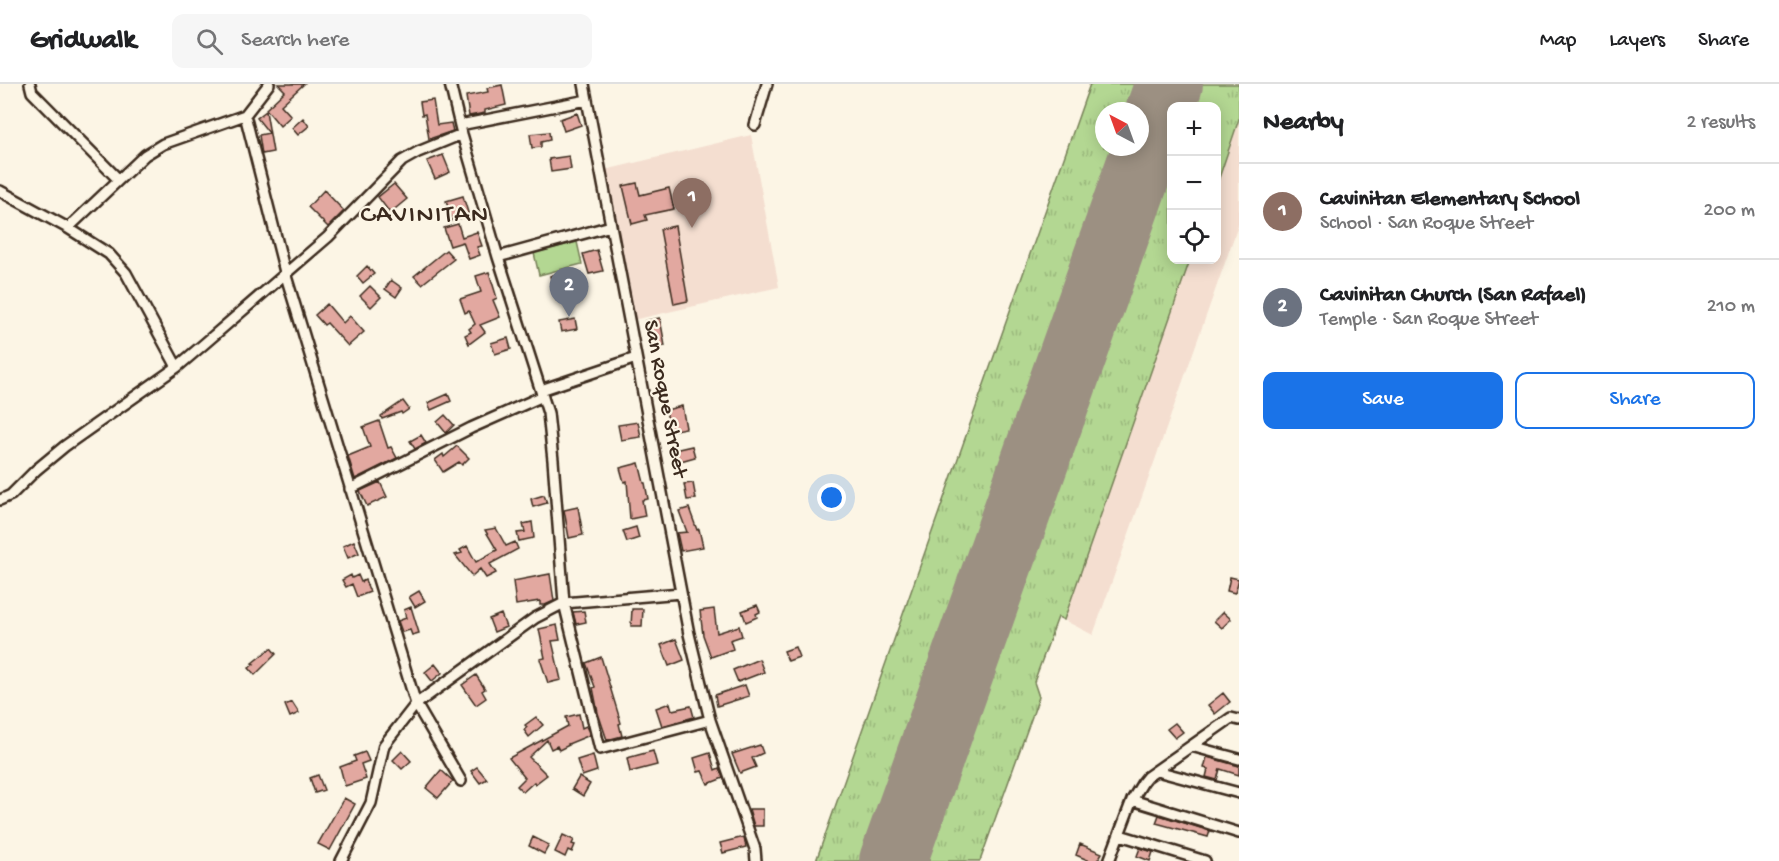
<!DOCTYPE html>
<html lang="en">
<head>
<meta charset="utf-8">
<style>
	:root { --surface:#fff; --page:#f6f6f6; --text:#202124; --muted:#757577; --line:#e0e0e0; --accent:#1a73e8 }
	body { margin:0; font-family:"Gochi Hand",sans-serif; background:var(--page); color:var(--text) }
	.controls { position:absolute; right:18px; top:18px; display:grid; overflow:hidden; border-radius:12px; box-shadow:0 3px 15px #0003 }
	.controls button { width:54px; height:54px; display:grid; place-items:center; padding:0; border:0; border-bottom:2px solid var(--line); background:var(--surface); color:var(--text); font:30px sans-serif }
	.compass { position:absolute; left:1095px; top:18px; width:54px; height:54px; border-radius:50%; background:var(--surface); box-shadow:0 3px 15px #0003; rotate:319deg }
	.you { position:absolute; left:832px; top:414px; width:21px; height:21px; margin:-15px; border:4px solid #fff; border-radius:50%; background:#1a73e8; box-shadow:0 0 0 9px #1a73e833 }
	.badge { display:grid; place-items:center; width:39px; height:39px; border-radius:50%; background:var(--accent); color:#fff; font-size:20px; font-weight:700 }
	.pin { position:absolute; translate:-50% -50px; filter:drop-shadow(0 2px 3px #0008) }
	.pin::after { content:''; position:absolute; top:32px; width:21px; height:18px; background:inherit; clip-path:polygon(0 0,100% 0,50% 100%) }
	.list { margin:0; padding:0; list-style:none }
	h2 { display:flex; justify-content:space-between; align-items:center; height:78px; margin:0; padding:0 24px; font-size:26px }
	h2 small { font-size:20px; font-weight:400; color:var(--muted) }
	.list li { display:grid; grid-template-columns:39px 1fr auto; gap:18px; align-items:center; box-sizing:border-box; height:96px; padding:0 24px; border-top:2px solid var(--line) }
	.list b { display:block; font-size:22px; white-space:nowrap }
	.list p { margin:0; font-size:20px; white-space:nowrap; color:var(--muted) }
	.list em { font-size:20px; font-style:normal; color:var(--muted) }
	.actions { display:flex; gap:12px; padding:18px 24px }
	.actions a { flex:1; padding:14px 0; border:2px solid var(--accent); border-radius:12px; text-align:center; font-size:21px; color:var(--accent) }
	.actions .main { background:var(--accent); color:#fff }
	.icon { flex:none; width:33px; height:33px; fill:none; stroke:currentColor; stroke-width:2; stroke-linecap:round; stroke-linejoin:round }
	.map { position:relative; flex:none; width:1239px; height:777px; overflow:hidden }
	header { display:flex; align-items:center; gap:36px; box-sizing:border-box; height:84px; padding:0 30px; background:var(--surface); border-bottom:2px solid var(--line) }
	header strong { font-size:28px }
	nav { display:flex; gap:33px; margin-inline-start:auto; font-size:21px }
	.search { width:420px; height:54px; background:var(--page); display:flex; align-items:center; gap:15px; box-sizing:border-box; padding:0 21px; border-radius:12px; color:var(--muted); font-size:22px }
	main { display:flex }
	aside { flex:1; background:var(--surface) }
	.map>svg:first-child { display:block }
	.built { fill:#f4ded0; fill-rule:evenodd }
	.grass { fill:url(#grass-tufts); stroke:#778058; stroke-width:1.5 }
	.pitch { fill:#b3d792; stroke:#778058; stroke-width:1.5 }
	.lines { fill:none; stroke-linecap:round; stroke-linejoin:round }
	.runway { stroke:#9c9082; stroke-width:68 }
	.building { fill:#e2a8a0; stroke:#3b2a1e; stroke-width:1.5 }
	.minor-casing { stroke:#3b2a1e; stroke-width:14 }
	.minor { stroke:#fcf5e5; stroke-width:9 }
	.labels { text-anchor:middle; dominant-baseline:central; stroke-width:4.5; stroke-linejoin:round; paint-order:stroke }
	.street-label { font-size:22px; fill:#3b2a1e; stroke:#fcf5e5 }
	.quarter-label { font-size:26px; letter-spacing:1.5px; fill:#3b2a1e; stroke:#fcf5e5 }
</style>
</head>
<body>
<header>
<strong>Gridwalk</strong>
<div class="search"><svg class="icon" aria-label="search" viewBox="0 0 24 24"><circle cx="10" cy="10" r="6"/><path d="M15 15l6 6"/></svg>Search here</div>
<nav><a>Map</a><a>Layers</a><a>Share</a></nav>
</header>
<main>
<div class="map">
<svg width="1239" height="777" viewBox="0 0 1239 777">
	<defs>
		<pattern id="grass-tufts" width="24" height="20" patternUnits="userSpaceOnUse" patternTransform="scale(1.5)"><rect width="24" height="20" fill="#b3d792"/><path d="M3 7l-1-3M5 7V3M7 7l1-3M15 17l-1-3M17 17v-4M19 17l1-3" fill="none" stroke="#9bb97d"/></pattern>
	</defs>
	<rect width="100%" height="100%" fill="#fcf5e5"/>
	<filter id="ink" filterUnits="userSpaceOnUse"><feTurbulence type="fractalNoise" baseFrequency=".0167" numOctaves="2"/><feDisplacementMap in="SourceGraphic" scale="12" xChannelSelector="R" yChannelSelector="G"/><feConvolveMatrix kernelMatrix="1 2 1 2 8 2 1 2 1" color-interpolation-filters="sRGB"/></filter>
	<g filter="url(#ink)">
		<path class="built" d="M1090 0H1239V139L1093 551 1058 533 1034 598 1039 613 980 777H816ZM1172 22H1216V176H1172ZM1104 27H1140V63H1104Z
			M751 51 779 203 633 236 605 86Z"/>
		<path class="grass" d="M1090 0H1143L1133 27H1104V63H1120L863 777H816Z
			M1194 0H1239V35L1217 100 1216 22H1186Z
			M1171 65 1172 176H1190L1064 536 1058 533 1034 598 1039 613 980 777H923Z"/>
		<path class="pitch" d="M577 158 582 180 539 191 534 169Z"/>
		<g class="lines">
			<path class="runway" d="M893 777 1169 0"/>
		</g>
		<path class="building" d="M278 0H304L281 21 291 32 280 42 266 25 285 7Z
			M502 1 506 21 485 26V29L469 32 466 12 488 8 487 4Z
			M433 16 437 41 451 39 453 47 429 55 425 30 422 31 420 18Z
			M266 27 273 68 262 70 259 51 269 49 257 34Z
			M577 29 581 41 564 47 560 35Z
			M303 34 309 42 298 51 292 44Z
			M549 48 550 56 541 58V63L532 64 530 50Z
			M443 71 450 88 435 95 427 77Z
			M569 72 571 85 551 88 549 75Z
			M637 99 640 111 669 104 674 125 645 131 647 136 632 140 623 102Z
			M394 100 407 115 390 129 378 113Z
			M324 106 344 127 328 143 308 123Z
			M463 112 469 132 452 137 446 117Z
			M458 140 462 153 477 148 482 162 477 163 480 171 469 175 463 158 450 162 444 144Z
			M675 142 688 217 674 220 660 145Z
			M446 166 454 175 422 200 414 192Z
			M597 166 603 187 589 190 583 170Z
			M367 182 374 190 363 199 357 192Z
			M489 188 497 214 493 216 500 233 480 241 485 248 469 260 465 251 471 248 469 245 475 240 469 227 465 229 460 215 481 208 476 192Z
			M563 188 566 202 554 205 550 192Z
			M391 196 402 204 396 213 385 205Z
			M370 202 381 213 371 223 360 212Z
			M327 220 343 239 350 232 364 248 348 262 327 239 324 241 315 231Z
			M660 234 665 262 651 263 645 237Z
			M575 235 577 245 561 248 559 238Z
			M508 254 511 265 495 270 491 259Z
			M448 310 451 317 431 326 428 319Z
			M403 317 409 325 402 330 401 328 382 335 381 332Z
			M682 322 686 344 670 347 666 326Z
			M445 331 454 341 446 349 437 338Z
			M379 337 388 364 391 363 397 374 355 395 348 372 370 363 363 343Z
			M638 338 641 353 621 356 618 341Z
			M421 351 426 359 415 365 410 357Z
			M457 362 469 374 462 381 459 378 443 388 435 376 443 370 444 373Z
			M692 362 695 373 677 378 674 366Z
			M639 379 644 399H645L648 415 642 416 645 432 630 435 627 397 624 398 620 384Z
			M380 398 387 413 367 422 360 407Z
			M693 399 696 415 687 416 684 400Z
			M544 411 547 419 533 423 531 415Z
			M578 423 583 451 569 454 564 426Z
			M689 424 697 446 699 445 703 463 681 467 677 449 687 448 679 427Z
			M532 438 534 454 519 457 517 449 525 448 523 440Z
			M636 443 639 454 627 458 623 447Z
			M496 444 506 462 515 458 518 465 490 480 496 489 486 494 480 485 472 492 455 471 462 469 460 466 467 462 476 478 497 466 485 446Z
			M354 457 359 469 348 474 343 462Z
			M550 490 554 517 545 521H540V517L516 521 513 497Z
			M351 491 352 494 358 491 361 498 365 496 370 508 357 513 352 500 346 503 342 496Z
			M1230 493 1239 495 1235 509 1227 507Z
			M419 507 425 517 415 523 409 513Z
			M757 521 760 528 756 530 757 533 746 538 742 527Z
			M411 523 419 549 412 551 410 546 402 548 398 537 406 534 404 526Z
			M632 525H643L642 542H631Z
			M714 525 717 549 739 542 742 552 730 556 733 565 711 573 703 551 700 527Z
			M584 527 586 538 576 540 573 528Z
			M1223 528 1231 535 1222 544 1214 537Z
			M501 530 506 543 494 548 489 535Z
			M557 541 560 556 552 557 561 596 548 599 540 575 545 574 539 545Z
			M676 555 684 576 669 582 661 561Z
			M795 563 799 573 788 577 784 567Z
			M271 564 276 570 255 591 249 584 254 580 252 579Z
			M601 573 621 639 619 640 622 652 607 656 598 629 593 604 595 603 586 579Z
			M759 575 764 588 738 598 733 586Z
			M435 580 442 589 432 597 425 588Z
			M476 591 485 605 482 607 486 614 476 621 462 601Z
			M745 601 749 612 717 622 715 611Z
			M1223 609 1230 618 1215 630 1208 621Z
			M292 618 299 629 290 633 285 621Z
			M670 619 672 626 691 622 694 633 662 642 656 624Z
			M579 630 582 644 586 642 590 651 568 660 569 661 559 666 557 662 551 665 547 656 529 673 547 691 535 700 534 698 523 708 517 702 525 694 509 674 568 642 566 633Z
			M536 633 543 641 529 653 524 646 527 643 525 641Z
			M1175 639 1183 648 1175 654 1167 645Z
			M760 661 763 669 752 674 756 683 740 689 732 670Z
			M402 667 411 677 402 685 393 676Z
			M653 667 657 681 630 688 627 674Z
			M365 668 369 677 361 680 366 695 345 702 340 683 356 677 354 672Z
			M710 669 715 686 719 684 723 694 708 700 702 687 698 688 694 674Z
			M593 671 597 687 582 692 577 676Z
			M1207 673 1239 682V691L1220 685 1217 696 1206 693 1208 685 1204 684Z
			M477 683 487 695 480 699 471 687Z
			M441 686 453 697 438 714 426 704Z
			M318 691 324 706 315 709 310 694Z
			M579 693 590 700 583 712 572 705Z
			M344 714 355 720 330 766 318 760Z
			M749 725H763V742H754Z
			M1159 731 1210 747 1208 753 1156 739Z
			M563 751 574 756 572 760 575 761 572 768 568 766 565 773 555 768Z
			M533 753 549 761 544 770 529 762Z
			M744 753 746 763 723 769 720 759Z
			M1080 760 1102 769 1097 777H1090L1076 771Z
			M1140 764 1153 768 1150 777 1137 772Z"/>
		<g class="lines">
			<defs>
				<path id="minor" d="M30 0 32 8 118 95
					M450 0 462 50 498 173 548 329 553 376 564 519 600 665 710 636
					M584 0 689 550 710 636 755 765 756 777
					M245 31 286 192 416 620 461 697
					M460 41 587 16
					M755 41 767 0
					M0 107 68 144 109 170 126 189 177 283
					M68 144 145 71 163 60 245 31 269 0
					M498 173 611 142
					M541 306 636 274
					M350 405 471 344 543 312
					M0 416 11 411 36 386 65 362 177 283 204 260 328 153 402 77 418 68 462 50
					M1191 662 1239 675
					M1157 687 1239 709
					M1132 716 1239 749
					M1120 751 1205 777
					M341 777 371 719 384 661 416 620 535 534 564 519 681 509
					M1109 777 1132 716 1143 698 1147 693 1231 634 1239 636"/>
			</defs>
			<use href="#minor" class="minor-casing"/>
			<use href="#minor" class="minor"/>
		</g>
	</g>
	<g class="labels">
		<g class="street-label">
			<text transform="translate(664 315) rotate(79)">San Roque Street</text>
		</g>
		<g class="quarter-label">
			<text x="425" y="132">CAVINITAN</text>
		</g>
	</g>
</svg>
<div class="controls">
<button>+</button>
<button>−</button>
<button><svg class="icon" aria-label="locate" viewBox="0 0 24 24"><circle cx="12" cy="12" r="6"/><path d="M12 2v4M12 18v4M2 12h4M18 12h4"/></svg></button>
</div>
<svg class="compass" viewBox="-18 -18 36 36"><path d="M0-13l5 13h-10z" fill="#e53935"/><path d="M0 13l5-13h-10z" fill="#757577"/></svg>
<div class="you"></div>
<div class="pin badge" style="left:692px;top:144px;background:#8d6e63">1</div>
<div class="pin badge" style="left:569px;top:233px;background:#6b7280">2</div>
</div>
<aside>
<h2>Nearby<small>2 results</small></h2>
<ul class="list">
<li><span class="badge" style="background:#8d6e63">1</span><div><b>Cavinitan Elementary School</b><p>School · San Roque Street</p></div><em>200 m</em></li>
<li><span class="badge" style="background:#6b7280">2</span><div><b>Cavinitan Church (San Rafael)</b><p>Temple · San Roque Street</p></div><em>210 m</em></li>
</ul>
<div class="actions"><a class="main">Save</a><a>Share</a></div>
</aside>
</main>
</body>
</html>
